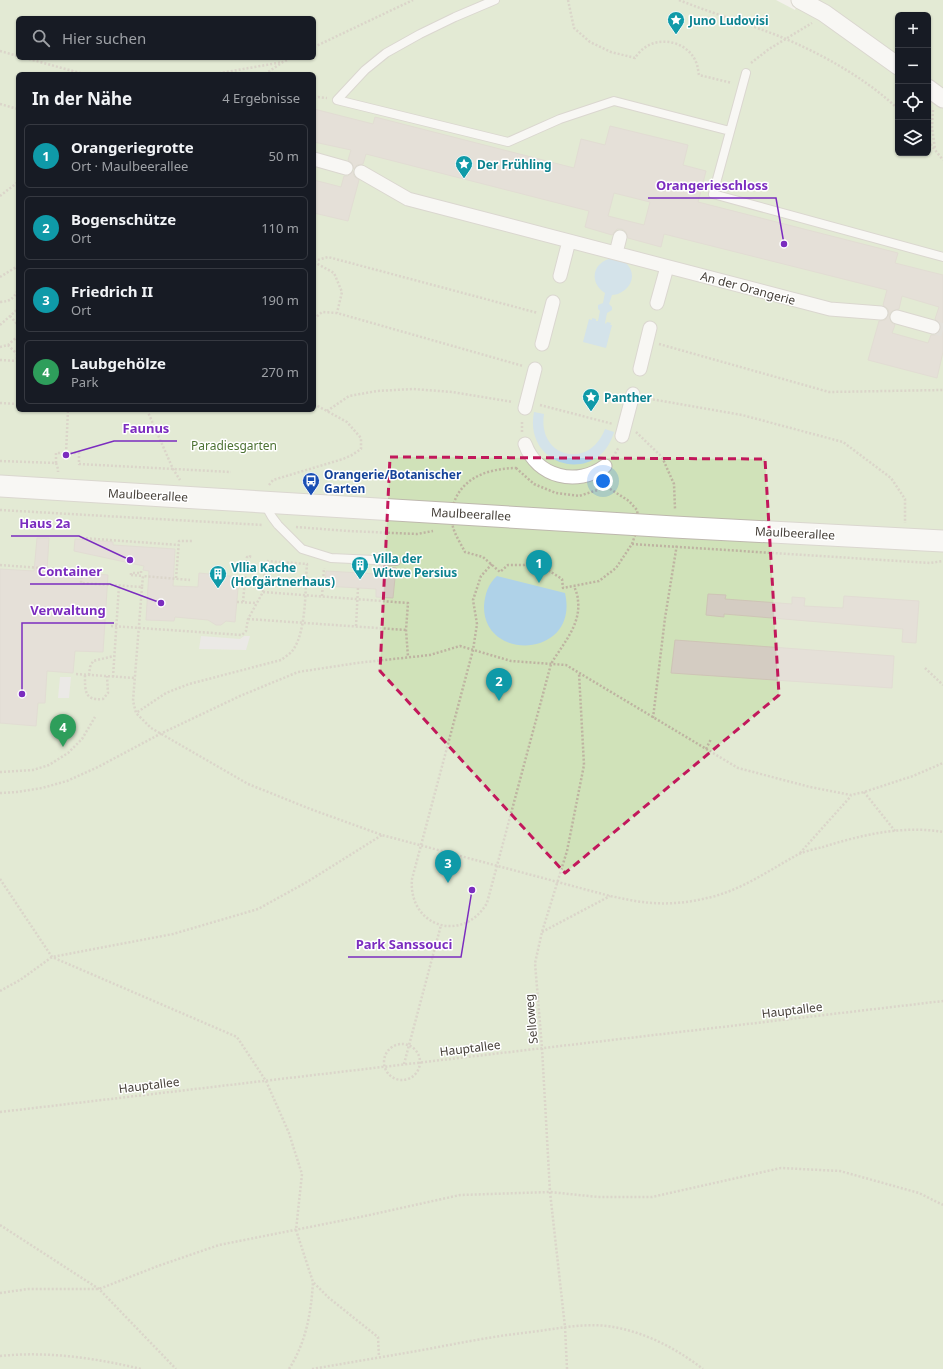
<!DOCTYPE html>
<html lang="de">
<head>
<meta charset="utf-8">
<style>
	:root { --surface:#171b24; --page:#242831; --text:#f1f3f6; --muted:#9ea1a6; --line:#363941; --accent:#ea580c }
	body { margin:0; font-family:"Noto Sans",sans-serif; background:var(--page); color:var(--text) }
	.controls { position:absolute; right:12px; top:12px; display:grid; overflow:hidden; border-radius:6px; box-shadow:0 1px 3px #0004 }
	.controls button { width:36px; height:36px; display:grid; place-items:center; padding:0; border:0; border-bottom:1px solid var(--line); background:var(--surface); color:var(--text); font:20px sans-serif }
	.you { position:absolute; left:603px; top:481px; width:14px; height:14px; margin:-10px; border:3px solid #fff; border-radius:50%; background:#1a73e8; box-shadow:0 0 0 6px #1a73e833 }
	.badge { display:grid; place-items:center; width:26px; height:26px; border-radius:50%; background:var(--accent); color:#fff; font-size:13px; font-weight:700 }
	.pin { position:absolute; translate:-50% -33px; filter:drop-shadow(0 1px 2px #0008) }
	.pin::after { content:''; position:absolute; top:21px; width:14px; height:12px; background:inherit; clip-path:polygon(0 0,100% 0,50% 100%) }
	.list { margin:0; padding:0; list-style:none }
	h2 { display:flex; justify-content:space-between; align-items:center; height:52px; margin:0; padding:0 16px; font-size:17px }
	h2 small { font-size:13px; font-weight:400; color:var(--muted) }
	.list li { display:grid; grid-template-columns:26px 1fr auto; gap:12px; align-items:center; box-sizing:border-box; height:64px; margin:0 8px 8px; padding:0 8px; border:1px solid var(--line); border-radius:6px }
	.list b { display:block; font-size:15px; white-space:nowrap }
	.list p { margin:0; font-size:13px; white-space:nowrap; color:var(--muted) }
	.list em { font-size:13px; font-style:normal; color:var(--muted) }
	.icon { flex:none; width:22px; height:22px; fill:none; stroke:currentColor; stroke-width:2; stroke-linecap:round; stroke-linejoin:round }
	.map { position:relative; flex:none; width:943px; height:1369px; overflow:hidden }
	.search { position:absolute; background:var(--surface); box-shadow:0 1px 3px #0004; left:16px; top:16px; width:300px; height:44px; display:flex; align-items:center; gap:10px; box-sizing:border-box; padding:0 14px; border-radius:6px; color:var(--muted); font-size:15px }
	.panel { position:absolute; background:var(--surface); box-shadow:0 1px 3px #0004; left:16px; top:72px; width:300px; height:340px; border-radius:6px }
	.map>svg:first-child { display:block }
	.green { fill:#d0e2b9; fill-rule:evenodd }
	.parking { fill:#e3e1df }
	.water { fill:#afd2e8 }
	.building { fill:#d4ccc2; stroke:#cec4b6; fill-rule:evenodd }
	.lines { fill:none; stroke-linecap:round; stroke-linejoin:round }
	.pedestrian-tunnel { stroke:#d1cec8; stroke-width:13; stroke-dasharray:13 6; stroke-linecap:butt }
	.service-casing { stroke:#beb8ae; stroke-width:10 }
	.pedestrian-casing { stroke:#beb8ae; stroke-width:15 }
	.minor-casing { stroke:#beb8ae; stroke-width:19 }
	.tertiary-casing { stroke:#beb8ae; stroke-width:23 }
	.path { stroke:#beb3a1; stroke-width:2.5; stroke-dasharray:2 2; stroke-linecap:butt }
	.service { stroke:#fff; stroke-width:8 }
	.pedestrian { stroke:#fff; stroke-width:13 }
	.minor { stroke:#fff; stroke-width:17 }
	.tertiary { stroke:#fff; stroke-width:21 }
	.marked { fill:none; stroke:#c2185b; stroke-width:3; stroke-dasharray:8 5; stroke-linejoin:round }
	.labels { text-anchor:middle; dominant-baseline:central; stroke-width:3; stroke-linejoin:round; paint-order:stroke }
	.culture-label { font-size:12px; font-weight:bold; fill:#0d838f; stroke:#fff; text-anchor:start }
	.street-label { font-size:12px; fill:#47413a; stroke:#fff }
	.park-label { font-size:12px; fill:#4c7233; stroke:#fff }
	.transit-label { font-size:12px; font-weight:bold; fill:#164399; stroke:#fff; text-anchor:start }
	.leader { fill:none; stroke:#7b2cbf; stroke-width:1.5 }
	.callout-dot { fill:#7b2cbf; stroke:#fff; stroke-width:1.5 }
	.callout-label { font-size:13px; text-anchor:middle; font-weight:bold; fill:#7b2cbf; stroke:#fff; stroke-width:3; stroke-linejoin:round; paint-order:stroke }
</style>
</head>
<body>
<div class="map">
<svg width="943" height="1369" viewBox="0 0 943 1369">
	<rect width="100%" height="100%" fill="#f3f1eb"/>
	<path class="green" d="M0 0H776L795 10 799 0H943V1369H0ZM898 15H928V153H898ZM18 18H314V58H18ZM18 74H314V410H18Z"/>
	<path class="parking" d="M201 636 240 639 244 636H250L246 650 199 649Z
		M60 677H71L69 698H58Z"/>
	<path class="water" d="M614 258C618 260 623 261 626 263 640 277 627 294 612 295L609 304 612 307V310L607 313 605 323 606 324 607 322 611 323 610 325H612L606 348 583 342 589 319 592 320V318L596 319V321H598L600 311 598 309V305L603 303 605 293C587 281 594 260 614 258Z
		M534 412 544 414C537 457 589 471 605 429L614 432C599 486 523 468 534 412Z
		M497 576 565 593C580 658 483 663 484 606 485 594 488 584 497 576Z"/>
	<path class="building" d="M314 109 373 124 375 117 574 168 581 139 605 145 610 126 688 145 683 165 706 171 698 202 898 253 895 263 943 275V352L937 378 868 360 879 321 885 320 889 314 888 309 883 305 887 290 664 234 661 247 628 238 626 232 622 229H617L612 235 585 227 589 211 366 154 363 164 357 165 354 169 352 163 348 160 351 150 314 142ZM614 193 650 202 644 225 608 216ZM902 296 939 307 935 319 941 325V330L935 335H931L928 343 892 333 895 325 891 322 889 315 892 311 899 309Z
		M353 171 354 176 359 180 348 221 314 213V180L341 187 344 176H348Z
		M37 538H49L47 570 108 575 103 652 75 651 73 673 47 671 45 703H38L36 726 0 723V569L34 571Z
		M75 539 113 542V545L175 549 173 586 198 587 199 573 239 577 235 622 226 621 221 625H216L208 620 175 617 174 621 146 620 149 571 143 570 144 566 74 551Z
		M378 566 396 568 393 598 376 597V589L325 586 326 571 377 574Z
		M708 594 726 595 725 599 792 604V597L805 598 804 606 843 608 844 596 919 601 916 643 902 642 903 629 724 614V617L706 615Z
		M675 640 894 656 892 688 671 673Z"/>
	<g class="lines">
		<path class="pedestrian-tunnel" d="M933 327 943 330"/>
		<defs>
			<path id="service" d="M495 0 455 17 420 34 386 53 365 70 337 100 508 142 560 119 614 101 730 131
				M746 73 713 194 943 257
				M264 503 272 517 278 525 302 549 331 558 396 561"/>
			<path id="pedestrian" d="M314 159 346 168
				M361 172 408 199 830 309 881 313
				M616 253 620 237
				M560 276 569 241
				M657 303 667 267
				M897 317 933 327
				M542 344 553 302
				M640 369 650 328
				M525 408 535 369
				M622 436 633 394
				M525 444C537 477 577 487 605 466"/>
			<path id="minor" d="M800 0 824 13 898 66
				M928 88 943 99"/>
			<path id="tertiary" d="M0 486 674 527 943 541"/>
		</defs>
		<use href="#service" class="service-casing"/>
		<use href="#pedestrian" class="pedestrian-casing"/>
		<use href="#minor" class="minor-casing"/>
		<use href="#tertiary" class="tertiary-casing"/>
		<path class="path" d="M568 0 574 28 590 42 611 52 635 58C637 55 640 51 643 49 660 35 688 42 696 62 698 66 698 71 699 75L732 83
			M679 0C706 11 733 19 760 29 806 45 863 75 898 109
			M314 47 413 0
			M0 51 18 56
			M25 58 84 74
			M751 63 769 49 812 23
			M215 74 283 62
			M265 74 283 62 291 58
			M314 98 318 97 327 98
			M0 104 18 109
			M933 110 932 127 935 149
			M928 141 943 160
			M0 196 18 182
			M314 261 328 257 538 313
			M314 262 334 273 342 292 337 313
			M0 277 18 266
			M0 302C11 301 13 299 18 290
			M10 316 18 325
			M314 319 322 312 337 313 523 366
			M0 325 18 309
			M659 344 829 392 943 390
			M8 345 17 354V361
			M0 347 8 345 18 336
			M0 360 17 361
			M645 398 742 415 843 442 891 478 905 499V523
			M0 403 18 404
			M540 405 613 424
			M115 410H131
			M147 410 173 469 180 480
			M327 411 349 396 377 391 413 389 452 392 513 402
			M522 432V421
			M636 432 662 457 674 484 675 509
			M66 453 68 410
			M613 457 619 447
			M0 461 56 463V453H79V464L231 472
			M56 463 58 469V472
			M516 468 534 484 556 493 579 496 607 487 629 501 637 510 639 524 632 544 616 568 599 581 563 588 562 579 537 563H530L524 565H508L500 572 483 557 465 552C461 544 455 535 453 527 447 499 465 477 492 471 500 469 508 468 516 468Z
			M269 485 273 480 343 459 352 455 361 449V438L347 422 314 404
			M0 510 263 525
			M296 527 348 531 417 534 433 531
			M82 538 179 545
			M632 544 930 563 943 561
			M492 564 481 576 473 600 477 624 473 650 412 879C408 927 463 944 487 903L551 664C562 645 581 625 578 601 578 596 576 591 574 586
			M0 565 82 571 81 583 142 587 143 576 190 580
			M131 575V573H141V570
			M131 575 143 576
			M176 578 179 541H192
			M142 587 133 701 136 713 151 728 248 784 313 810 382 835 610 896C621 898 632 901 643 902 664 905 687 903 707 898 740 891 768 871 797 855 805 851 815 849 823 847 861 835 903 825 943 832
			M263 592 408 603 406 630 408 657
			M322 596 324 568
			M237 602 256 603
			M243 602 247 557H250V555
			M248 619 406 630
			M111 626 242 635 246 631 248 619 263 592 266 561 307 564C305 587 307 630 293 650 290 654 285 657 281 660L189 684 166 693 136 713
			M356 626 358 588
			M925 668 943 685
			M76 674 135 678
			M85 675C85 690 84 701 103 699L108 693 107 676
			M89 675 90 667 93 661 114 656
			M113 677 119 586
			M653 718 665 618 677 544
			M706 749 711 739
			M0 772 33 770 49 765 68 753 82 739 95 717
			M864 792 895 831
			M0 793 17 792 42 788 67 781 98 767 160 734 240 696 298 672 357 663 430 655 460 646 511 661 566 665 738 768 810 787 851 795 864 792 913 776 943 763
			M800 853 851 796
			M0 879 52 957 237 1037 266 1081 289 1133 293 1146 302 1174 296 1230 313 1282 329 1298 378 1337 379 1357
			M542 932 610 896
			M0 991 20 980 52 957 173 934 258 909 307 882 382 835
			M384 1062a18 18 0 1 1 36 0a18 18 0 1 1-36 0Z
			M404 1064 441 925
			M0 1112 943 1001
			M0 1225 99 1289 176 1369
			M0 1293 28 1289H99L158 1266 219 1245 365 1216 460 1195 550 1192 598 1197H652L781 1168 840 1171 919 1193 943 1205
			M0 1356C48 1351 95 1358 141 1369
			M289 1369C306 1342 311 1314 313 1282
			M312 1369C347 1363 382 1357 417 1351 455 1344 493 1336 531 1332 556 1329 582 1323 607 1326 643 1331 674 1347 703 1369
			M567 1369 565 1327 550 1192 542 1048 535 963 542 932 567 851 584 765 579 673"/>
		<use href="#service" class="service"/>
		<use href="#pedestrian" class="pedestrian"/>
		<use href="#minor" class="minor"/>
		<use href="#tertiary" class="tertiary"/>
	</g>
	<path d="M0 0H943V1369H0ZM390 457 765 459 779 695 565 873 380 671Z" fill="#f3f1eb" fill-opacity=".55" fill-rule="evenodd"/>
	<path class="marked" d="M390 457 765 459 779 695 565 873 380 671Z"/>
	<defs>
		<symbol id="sight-pin" viewBox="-11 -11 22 30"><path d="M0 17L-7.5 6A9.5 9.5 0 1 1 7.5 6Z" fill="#0f9aa8" stroke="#fff"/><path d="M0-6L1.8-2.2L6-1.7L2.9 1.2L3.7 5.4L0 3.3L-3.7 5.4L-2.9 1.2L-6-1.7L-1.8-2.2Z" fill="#fff"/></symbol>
		<symbol id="bus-pin" viewBox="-11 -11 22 30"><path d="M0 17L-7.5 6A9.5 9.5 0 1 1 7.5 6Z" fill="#1a4fb4" stroke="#fff"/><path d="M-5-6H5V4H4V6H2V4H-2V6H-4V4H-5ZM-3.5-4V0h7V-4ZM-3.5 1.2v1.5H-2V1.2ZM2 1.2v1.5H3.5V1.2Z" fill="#fff"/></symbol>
		<symbol id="building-pin" viewBox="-11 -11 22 30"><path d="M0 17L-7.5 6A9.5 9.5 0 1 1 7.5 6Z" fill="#0f9aa8" stroke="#fff"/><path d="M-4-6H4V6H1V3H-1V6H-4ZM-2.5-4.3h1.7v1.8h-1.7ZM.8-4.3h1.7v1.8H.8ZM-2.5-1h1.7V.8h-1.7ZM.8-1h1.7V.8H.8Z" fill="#fff"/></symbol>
	</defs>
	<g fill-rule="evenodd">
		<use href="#sight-pin" x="666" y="10" width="20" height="27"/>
		<use href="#sight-pin" x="454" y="154" width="20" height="27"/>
		<use href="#sight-pin" x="581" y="387" width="20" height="27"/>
		<use href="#bus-pin" x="301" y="471" width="20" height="27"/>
		<use href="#building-pin" x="350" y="555" width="20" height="27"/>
		<use href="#building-pin" x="208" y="564" width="20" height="27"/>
	</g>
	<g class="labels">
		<g class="culture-label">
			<text x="689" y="20">Juno Ludovisi</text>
			<text x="477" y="164">Der Frühling</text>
			<text x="604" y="397">Panther</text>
			<text x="373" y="558">Villa der<tspan x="373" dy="14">Witwe Persius</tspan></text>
			<text x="231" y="567">Vllia Kache<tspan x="231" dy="14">(Hofgärtnerhaus)</tspan></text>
		</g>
		<g class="street-label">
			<text transform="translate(748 288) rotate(15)">An der Orangerie</text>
			<text transform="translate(148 495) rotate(3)">Maulbeerallee</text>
			<text transform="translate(471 514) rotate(3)">Maulbeerallee</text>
			<text transform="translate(795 533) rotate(3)">Maulbeerallee</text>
			<text transform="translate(792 1010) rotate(-7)">Hauptallee</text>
			<text transform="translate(531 1019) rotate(-95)">Selloweg</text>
			<text transform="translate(470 1048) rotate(-7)">Hauptallee</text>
			<text transform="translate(149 1085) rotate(-7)">Hauptallee</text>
		</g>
		<g class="park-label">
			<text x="234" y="445">Paradiesgarten</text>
		</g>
		<g class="transit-label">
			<text x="324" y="474">Orangerie/Botanischer<tspan x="324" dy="14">Garten</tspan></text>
		</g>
	</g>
	<path class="leader" d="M784 244L776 198H648M66 455L114 441H177M130 560L79 536H11M161 603L110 584H30M22 694L22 623H114M472 890L461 957H348"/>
	<g class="callout-dot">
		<circle cx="784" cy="244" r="4"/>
		<circle cx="66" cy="455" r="4"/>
		<circle cx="130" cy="560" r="4"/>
		<circle cx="161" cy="603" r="4"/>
		<circle cx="22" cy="694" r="4"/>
		<circle cx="472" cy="890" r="4"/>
	</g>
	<g class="callout-label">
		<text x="712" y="190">Orangerieschloss</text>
		<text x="146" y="433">Faunus</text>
		<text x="45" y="528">Haus 2a</text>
		<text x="70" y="576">Container</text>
		<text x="68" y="615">Verwaltung</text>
		<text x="404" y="949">Park Sanssouci</text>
	</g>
</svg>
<div class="controls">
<button>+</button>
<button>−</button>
<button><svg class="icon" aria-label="locate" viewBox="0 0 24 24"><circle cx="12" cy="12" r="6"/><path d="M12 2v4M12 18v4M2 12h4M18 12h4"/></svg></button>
<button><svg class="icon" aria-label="layers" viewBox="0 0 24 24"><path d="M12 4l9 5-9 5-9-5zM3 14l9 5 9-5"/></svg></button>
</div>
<div class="you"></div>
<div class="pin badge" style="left:539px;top:583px;background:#0f9aa8">1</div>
<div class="pin badge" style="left:499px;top:701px;background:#0f9aa8">2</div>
<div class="pin badge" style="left:448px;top:883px;background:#0f9aa8">3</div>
<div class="pin badge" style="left:63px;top:747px;background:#2e9e5b">4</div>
<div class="search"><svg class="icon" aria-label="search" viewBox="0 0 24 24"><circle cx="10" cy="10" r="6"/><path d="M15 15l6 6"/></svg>Hier suchen</div>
<section class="panel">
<h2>In der Nähe<small>4 Ergebnisse</small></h2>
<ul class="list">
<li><span class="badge" style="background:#0f9aa8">1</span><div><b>Orangeriegrotte</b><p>Ort · Maulbeerallee</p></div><em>50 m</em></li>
<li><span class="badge" style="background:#0f9aa8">2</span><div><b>Bogenschütze</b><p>Ort</p></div><em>110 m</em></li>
<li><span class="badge" style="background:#0f9aa8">3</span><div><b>Friedrich II</b><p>Ort</p></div><em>190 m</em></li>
<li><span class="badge" style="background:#2e9e5b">4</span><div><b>Laubgehölze</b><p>Park</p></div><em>270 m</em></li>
</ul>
</section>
</div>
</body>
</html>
